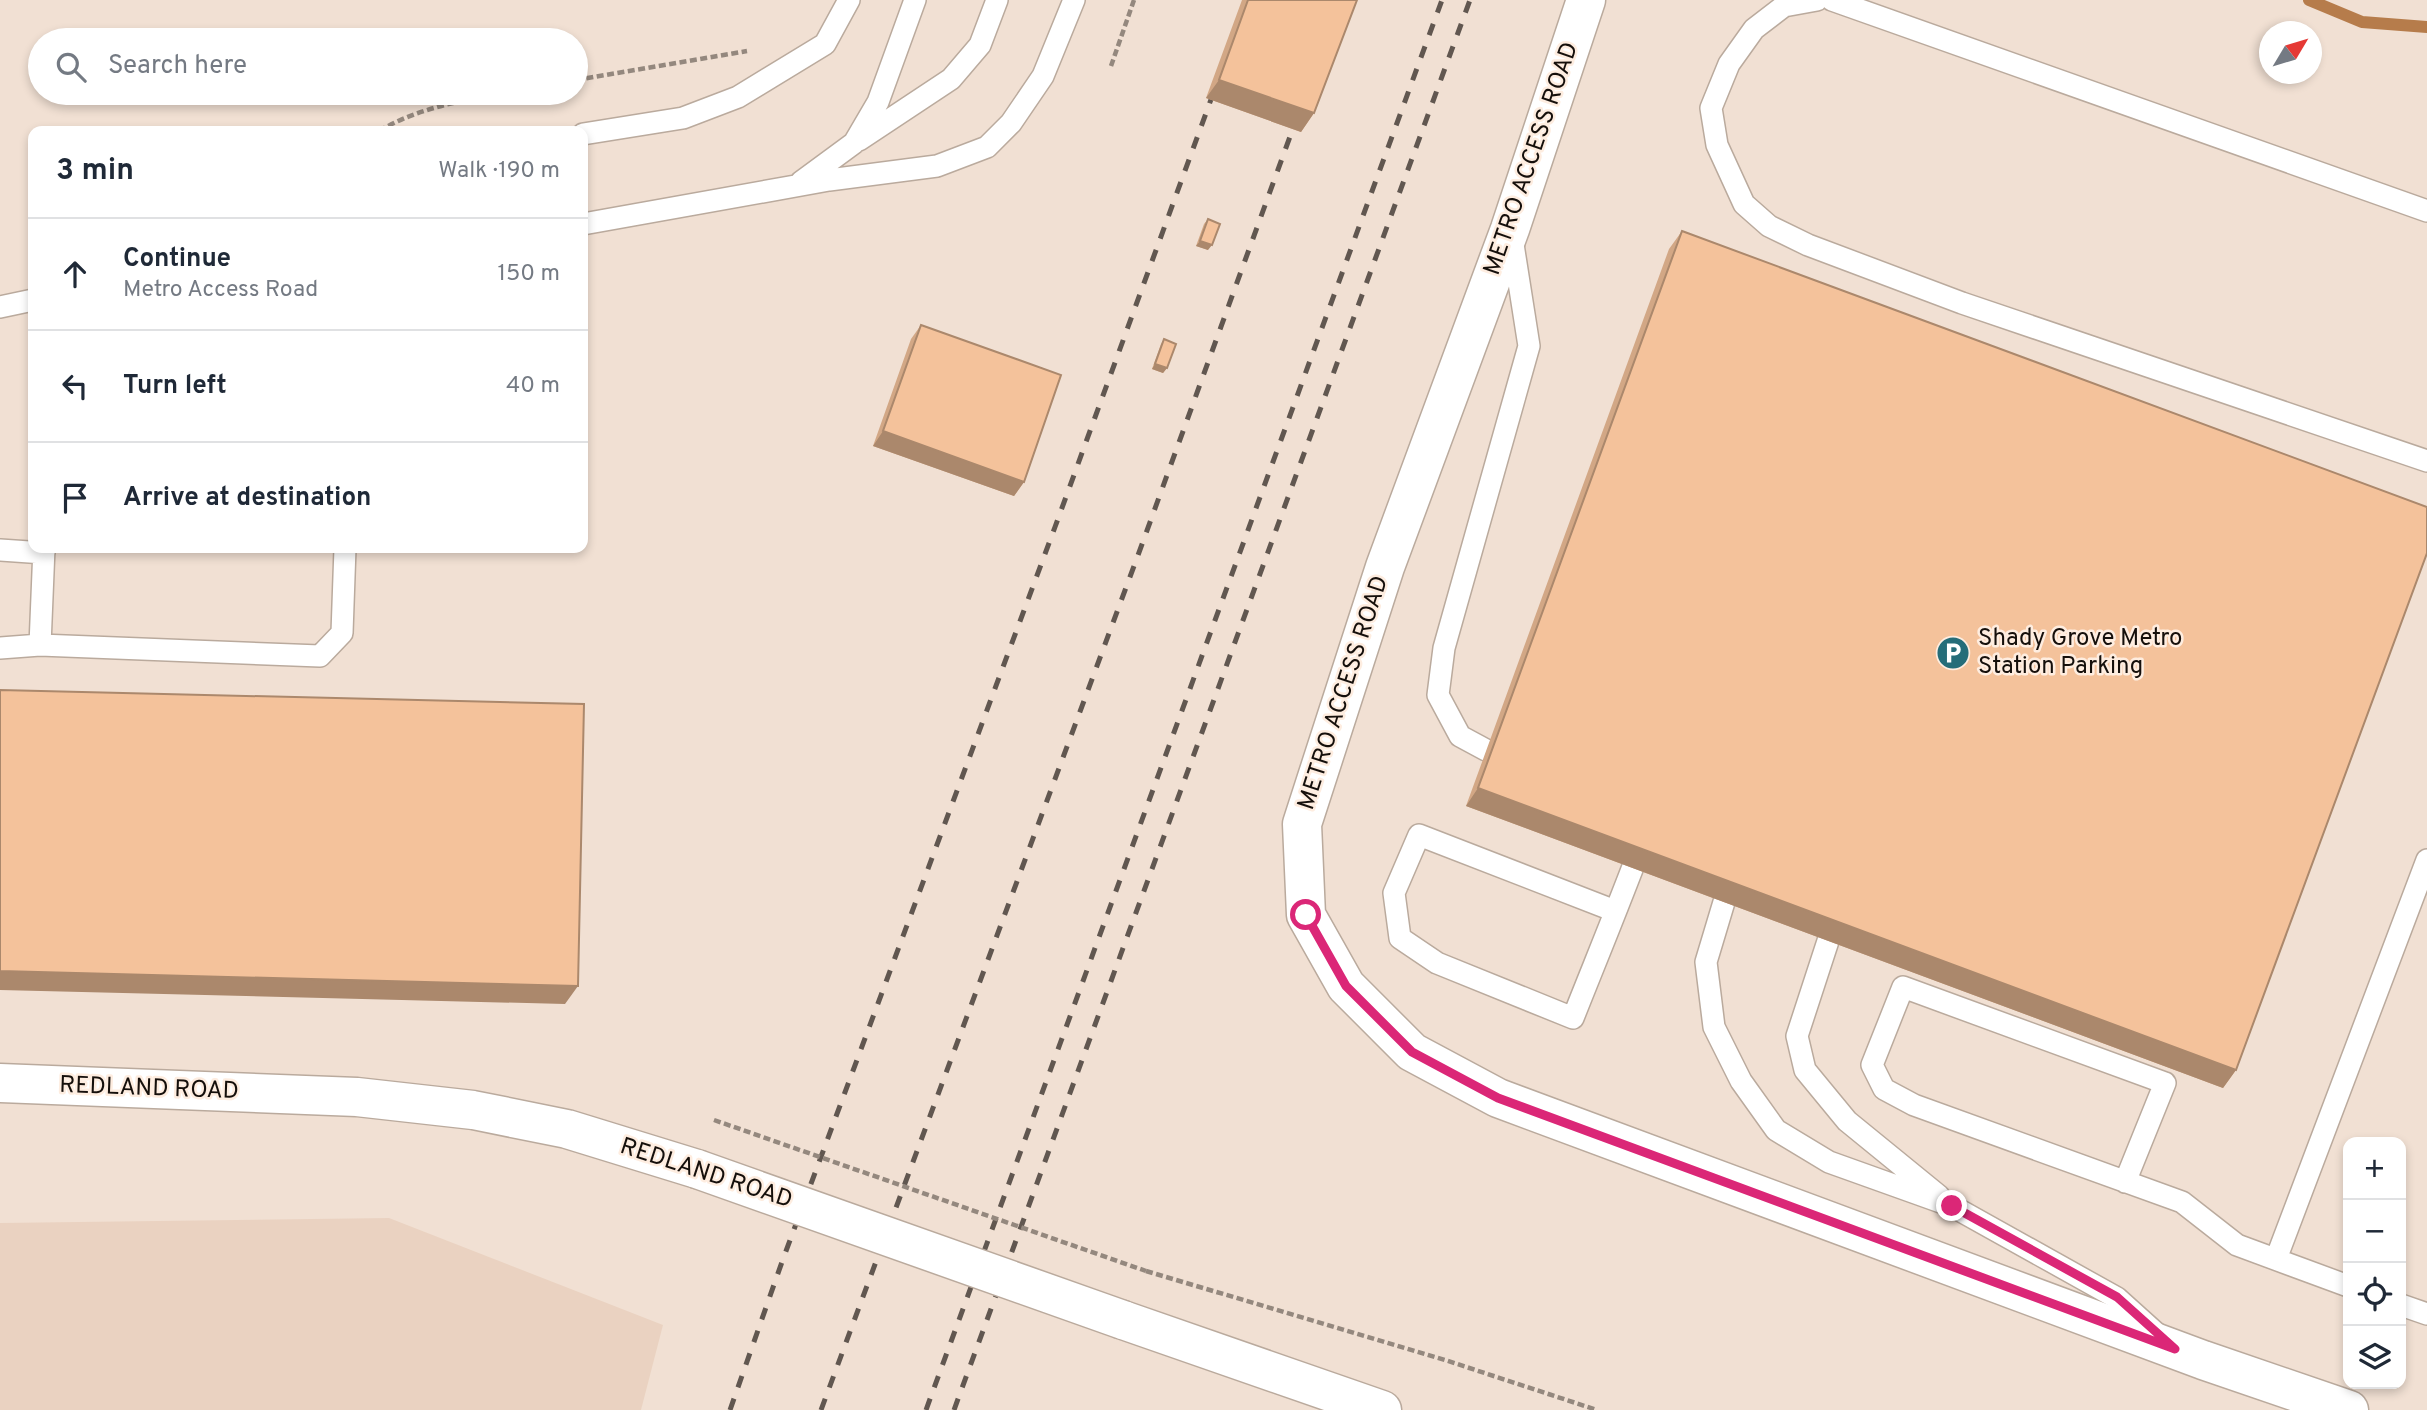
<!DOCTYPE html>
<html lang="en">
<head>
<meta charset="utf-8">
<style>
	:root { --surface:#fff; --page:#f6f6f7; --text:#1f2937; --muted:#747a83; --line:#e0e1e3 }
	body { margin:0; font-family:Overpass,sans-serif; background:var(--page); color:var(--text) }
	.controls { position:absolute; right:21px; bottom:21px; display:grid; overflow:hidden; border-radius:14px; box-shadow:0 4px 10px #0003 }
	.controls button { width:63px; height:63px; display:grid; place-items:center; padding:0; border:0; border-bottom:2px solid var(--line); background:var(--surface); color:var(--text); font:35px sans-serif }
	.compass { position:absolute; left:2259px; top:21px; width:63px; height:63px; border-radius:50%; background:var(--surface); box-shadow:0 4px 10px #0003; rotate:52deg }
	.stop { position:absolute; width:21px; height:21px; margin:-16px; border:5px solid #db2777; border-radius:50%; background:#fff }
	.stop.end { background:#db2777; border-color:#fff; box-shadow:0 2px 7px #0008 }
	.list { margin:0; padding:0; list-style:none }
	h2 { display:flex; justify-content:space-between; align-items:center; height:91px; margin:0; padding:0 28px; font-size:30px }
	h2 small { font-size:23px; font-weight:400; color:var(--muted) }
	.list li { display:grid; grid-template-columns:46px 1fr auto; gap:21px; align-items:center; box-sizing:border-box; height:112px; padding:0 28px; border-top:2px solid var(--line) }
	.list b { display:block; font-size:26px; white-space:nowrap }
	.list p { margin:0; font-size:23px; white-space:nowrap; color:var(--muted) }
	.list em { font-size:23px; font-style:normal; color:var(--muted) }
	.icon { flex:none; width:38px; height:38px; fill:none; stroke:currentColor; stroke-width:2; stroke-linecap:round; stroke-linejoin:round }
	.map { position:relative; flex:none; width:2427px; height:1410px; overflow:hidden }
	.search { position:absolute; background:var(--surface); box-shadow:0 4px 10px #0003; left:28px; top:28px; width:560px; height:77px; display:flex; align-items:center; gap:18px; box-sizing:border-box; padding:0 24px; border-radius:38px; color:var(--muted); font-size:26px }
	.panel { position:absolute; background:var(--surface); box-shadow:0 4px 10px #0003; left:28px; top:126px; width:560px; height:427px; border-radius:14px }
	.map>svg:first-child { display:block }
	.built { fill:#ead2c1 }
	.lines { fill:none; stroke-linecap:round; stroke-linejoin:round }
	.stream { stroke:#b67c4b; stroke-width:12 }
	.lane-casing { stroke:#baaa9d; stroke-width:24 }
	.secondary-casing { stroke:#baaa9d; stroke-width:41 }
	.path { stroke:#94887e; stroke-width:4.5; stroke-dasharray:7 3.5; stroke-linecap:butt }
	.lane { stroke:#fff; stroke-width:21 }
	.secondary { stroke:#fff; stroke-width:38 }
	.rail { stroke:#615750; stroke-width:5; stroke-dasharray:12 12; stroke-linecap:butt }
	.secondary-bridge-casing { stroke:#baaa9d; stroke-width:41; stroke-linecap:butt }
	.path-bridge { stroke:#94887e; stroke-width:4.5; stroke-dasharray:7 3.5; stroke-linecap:butt }
	.secondary-bridge { stroke:#fff; stroke-width:38 }
	.wall { fill:#d2a785 }
	.shaded-wall { fill:#ab886c }
	.building { fill:#f4c29b; stroke:#ab886c; stroke-width:2 }
	.route { stroke:#db2777; stroke-width:9 }
	.labels { text-anchor:middle; dominant-baseline:central; stroke-width:5; stroke-linejoin:round; paint-order:stroke }
	.street-label { font-size:24px; fill:#150f0b; stroke:#feede0 }
	.poi-label { font-size:24px; fill:#150f0b; stroke:#feede0; text-anchor:start }
</style>
</head>
<body>
<div class="map">
<svg width="2427" height="1410" viewBox="0 0 2427 1410">
	<rect width="100%" height="100%" fill="#f1e0d3"/>
	<path class="built" d="M389 1218 663 1325 641 1410H0V1223Z"/>
	<g class="lines">
		<path class="stream" d="M2309 0 2362 22 2427 27"/>
		<defs>
			<path id="lane" d="M1817 0 1784 6 1754 29 1729 64 1711 108 1717 145 1744 204 1769 226 1808 245 1962 303 2427 461
				M1832 0 2427 211
				M583 134 683 118 738 97 825 44 849 0
				M859 140 951 79 980 45 997 0
				M801 182 854 143 878 102 915 0
				M583 224 829 180 937 166 987 147 1011 123 1043 76 1074 0
				M0 307 33 300
				M0 550 44 553
				M40 645 44 548
				M0 648 40 645 320 656 342 633 345 548
				M1486 750 1460 736 1438 695 1444 648 1529 346 1512 238
				M1724 902 1706 962 1714 1027 1741 1081 1776 1130 1829 1162 1952 1206 2117 1298 2157 1334
				M1615 911 1419 835 1394 893 1400 938 1437 963 1573 1018C1596 960 1620 902 1642 843
				M1828 941 1797 1036 1805 1070 1847 1121 1939 1196
				M2125 1182 2165 1083 1903 987 1872 1065 1884 1089 1914 1105 2182 1202 2237 1245 2348 1286
				M2276 1259 2427 860
				M2401 1305 2427 1314"/>
			<path id="secondary" d="M1586 0 1510 229 1385 567 1302 824 1306 915 1346 986 1412 1052 1498 1098 2203 1360 2349 1410
				M0 1083 357 1097 473 1110 567 1129 697 1169
				M1123 1320 1382 1410"/>
		</defs>
		<use href="#lane" class="lane-casing"/>
		<use href="#secondary" class="secondary-casing"/>
		<path class="path" d="M1111 66 1134 0
			M576 80 747 51
			M379 131C418 108 460 101 504 93
			M1146 1271 1445 1360 1597 1410"/>
		<use href="#lane" class="lane"/>
		<use href="#secondary" class="secondary"/>
		<path class="rail" d="M730 1410 783 1259 1055 527 1217 83
			M821 1410 1137 558 1300 109
			M926 1410 1442 0
			M954 1410 1470 0"/>
		<defs>
			<path id="secondary-bridge" d="M697 1169 1123 1320"/>
		</defs>
		<use href="#secondary-bridge" class="secondary-bridge-casing"/>
		<path class="path-bridge" d="M714 1120 1146 1271"/>
		<use href="#secondary-bridge" class="secondary-bridge"/>
	</g>
	<path class="wall" d="M1242 0H1357L1314 113 1301 132 1206 98Z
		M1208 219V250L1196 246 1204 224Z
		M1682 231 2236 1070 2223 1088 1466 806 1669 249Z
		M921 325 1024 482 1014 496 873 446 911 339Z
		M1164 339 1167 368 1163 373 1152 369 1161 344Z"/>
	<path class="shaded-wall" d="M1219 80 1314 113 1301 132 1206 98Z
		M1200 241 1212 245 1208 250 1196 246Z
		M1155 364 1167 368 1163 373 1152 369Z
		M883 431 1024 482 1014 496 873 446Z
		M1478 788 2236 1070 2223 1088 1466 806Z
		M0 971 578 986 565 1004 0 990Z"/>
	<path class="building" d="M1248 0H1357L1314 113 1219 80Z
		M1208 219 1220 224 1212 245 1200 241Z
		M1682 231 2427 507V553L2236 1070 1478 788Z
		M921 325 1061 375 1024 482 883 431Z
		M1164 339 1176 344 1167 368 1155 364Z
		M0 690 584 704 578 986 0 971Z"/>
	<g class="lines">
		<path class="route" d="M1306 915 1346 986 1412 1052 1498 1098 2175 1349 2117 1297 1952 1206"/>
	</g>
	<defs>
		<symbol id="parking-disc" viewBox="-11 -11 22 22"><circle r="9.5" fill="#256d79" stroke="#feede0"/><path d="M-3.5-5.5H1a3.5 3.5 0 0 1 0 7H-1V5.5H-3.5ZM-1-3.4V-.6H.8a1.4 1.4 0 0 0 0-2.8Z" fill="#fff"/></symbol>
	</defs>
	<g fill-rule="evenodd">
		<use href="#parking-disc" x="1934" y="634" width="38" height="38"/>
	</g>
	<g class="labels">
		<g class="street-label">
			<text transform="translate(1532 159) rotate(-71)">METRO ACCESS ROAD</text>
			<text transform="translate(1344 693) rotate(-72)">METRO ACCESS ROAD</text>
			<text transform="translate(149 1089) rotate(2)">REDLAND ROAD</text>
			<text transform="translate(706 1174) rotate(18)">REDLAND ROAD</text>
		</g>
		<g class="poi-label">
			<text x="1978" y="639">Shady Grove Metro<tspan x="1978" dy="28">Station Parking</tspan></text>
		</g>
	</g>
</svg>
<div class="controls">
<button>+</button>
<button>−</button>
<button><svg class="icon" aria-label="locate" viewBox="0 0 24 24"><circle cx="12" cy="12" r="6"/><path d="M12 2v4M12 18v4M2 12h4M18 12h4"/></svg></button>
<button><svg class="icon" aria-label="layers" viewBox="0 0 24 24"><path d="M12 4l9 5-9 5-9-5zM3 14l9 5 9-5"/></svg></button>
</div>
<svg class="compass" viewBox="-18 -18 36 36"><path d="M0-13l5 13h-10z" fill="#e53935"/><path d="M0 13l5-13h-10z" fill="#747a83"/></svg>
<div class="stop" style="left:1306px;top:915px"></div>
<div class="stop end" style="left:1952px;top:1206px"></div>
<div class="search"><svg class="icon" aria-label="search" viewBox="0 0 24 24"><circle cx="10" cy="10" r="6"/><path d="M15 15l6 6"/></svg>Search here</div>
<section class="panel">
<h2>3 min<small>Walk · 190 m</small></h2>
<ul class="list">
<li><svg class="icon" aria-label="ahead" viewBox="0 0 24 24"><path d="M12 20V5M6 11l6-6 6 6"/></svg><div><b>Continue</b><p>Metro Access Road</p></div><em>150 m</em></li>
<li><svg class="icon" aria-label="left" viewBox="0 0 24 24"><path d="M17 20v-9H6M10 6l-5 5 5 5"/></svg><div><b>Turn left</b></div><em>40 m</em></li>
<li><svg class="icon" aria-label="arrive" viewBox="0 0 24 24"><path d="M6 21V4h12l-3 4 3 4H6"/></svg><div><b>Arrive at destination</b></div></li>
</ul>
</section>
</div>
</body>
</html>
